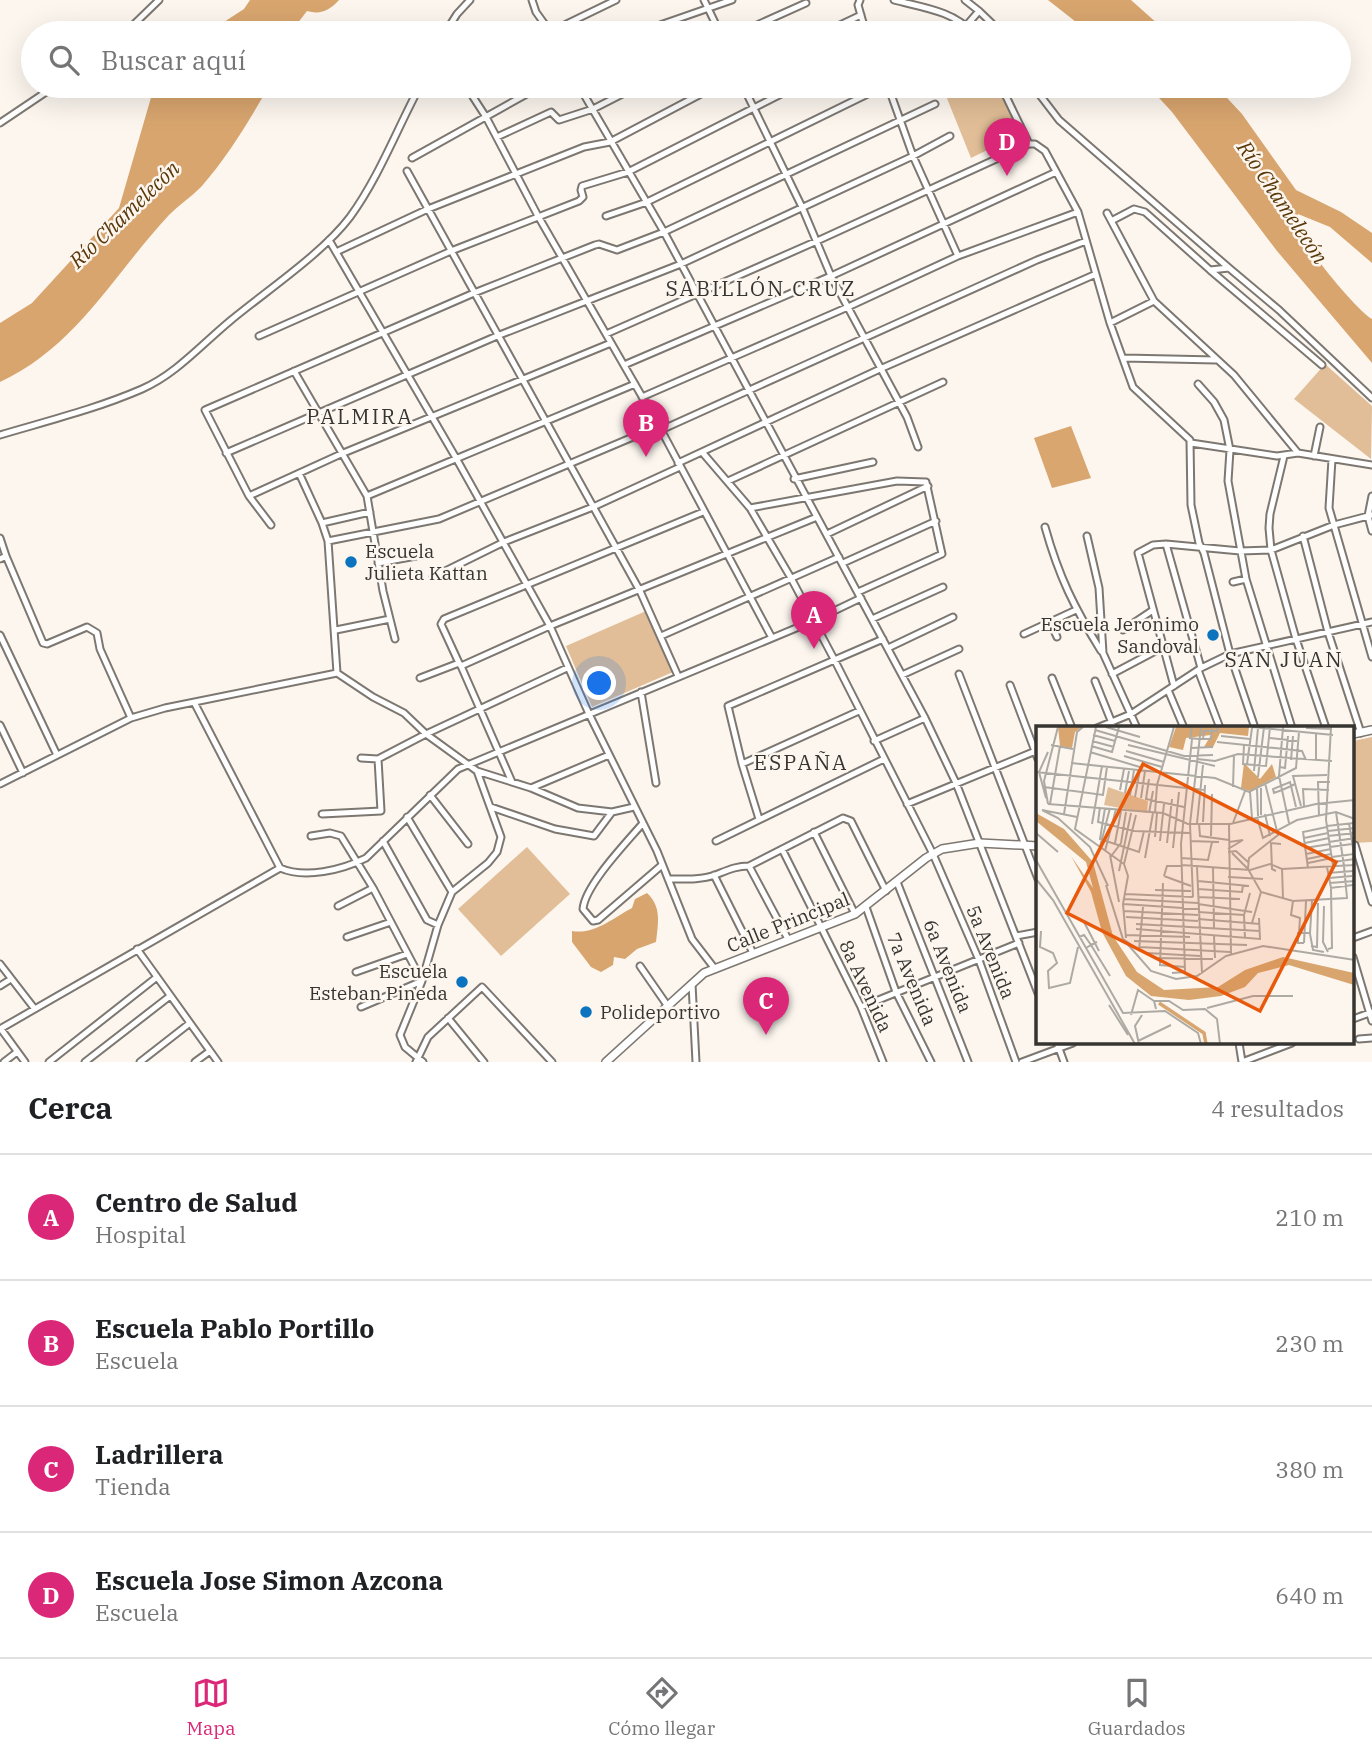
<!DOCTYPE html>
<html lang="es">
<head>
<meta charset="utf-8">
<style>
	:root { --surface:#fff; --page:#f2f2f2; --text:#202124; --muted:#757577; --line:#e0e0e0; --accent:#db2777 }
	body { margin:0; font-family:"IBM Plex Serif",serif; background:var(--page); color:var(--text) }
	.you { position:absolute; left:600px; top:684px; width:24px; height:24px; margin:-18px; border:5px solid #fff; border-radius:50%; background:#1a73e8; box-shadow:0 0 0 10px #1a73e833 }
	.badge { display:grid; place-items:center; width:46px; height:46px; border-radius:50%; background:var(--accent); color:#fff; font-size:23px; font-weight:700 }
	.pin { position:absolute; translate:-50% -58px; filter:drop-shadow(0 2px 4px #0008) }
	.pin::after { content:''; position:absolute; top:37px; width:24px; height:21px; background:inherit; clip-path:polygon(0 0,100% 0,50% 100%) }
	.list { margin:0; padding:0; list-style:none }
	h2 { display:flex; justify-content:space-between; align-items:center; height:91px; margin:0; padding:0 28px; font-size:30px }
	h2 small { font-size:23px; font-weight:400; color:var(--muted) }
	.list li { display:grid; grid-template-columns:46px 1fr auto; gap:21px; align-items:center; box-sizing:border-box; height:126px; padding:0 28px; border-top:2px solid var(--line) }
	.list b { display:block; font-size:26px; white-space:nowrap }
	.list p { margin:0; font-size:23px; white-space:nowrap; color:var(--muted) }
	.list em { font-size:23px; font-style:normal; color:var(--muted) }
	.icon { flex:none; width:38px; height:38px; fill:none; stroke:currentColor; stroke-width:2; stroke-linecap:round; stroke-linejoin:round }
	.map { position:relative; flex:none; width:1372px; height:1062px; overflow:hidden }
	.search { position:absolute; background:var(--surface); box-shadow:0 7px 28px #0002; left:21px; right:21px; top:21px; height:77px; display:flex; align-items:center; gap:18px; box-sizing:border-box; padding:0 24px; border-radius:38px; color:var(--muted); font-size:26px }
	.sheet { height:595px; background:var(--surface) }
	nav { display:flex; justify-content:space-around; align-items:center; box-sizing:border-box; height:98px; border-top:2px solid var(--line); background:var(--surface); font-size:19px; color:var(--muted) }
	nav a { display:grid; justify-items:center; gap:4px }
	nav .on { color:var(--accent) }
	.map>svg:first-child { display:block }
	.green { fill:#e1be97 }
	.forest { fill:#d8a66e }
	.water { fill:#d8a56e }
	.lines { fill:none; stroke-linecap:round; stroke-linejoin:round }
	.minor-casing { stroke:#7d7771; stroke-width:9 }
	.tertiary-casing { stroke:#7d7771; stroke-width:10 }
	.minor { stroke:#fff; stroke-width:5 }
	.tertiary { stroke:#fff; stroke-width:7 }
	.poi-dot { fill:#0c73be; stroke:#fcf6ef; stroke-width:2.5 }
	.labels { text-anchor:middle; dominant-baseline:central; stroke-width:5; stroke-linejoin:round; paint-order:stroke }
	.poi-label { font-size:19px; fill:#373532; stroke:#fcf6ef; text-anchor:start }
	.street-label { font-size:19px; fill:#373532; stroke:#fcf6ef }
	.water-label { font-size:21px; font-style:italic; fill:#59380a; stroke:#fcf6ef }
	.neighbourhood-label { font-size:21px; letter-spacing:2px; fill:#373532; stroke:#fcf6ef }
	.inset-river { fill:none; stroke:#d8a56e; stroke-width:3.5 }
	.inset-road { fill:none; stroke:#ada9a3; stroke-width:2 }
	.view { fill:#e8590c; fill-opacity:0.15; stroke:#e8590c; stroke-width:3.5 }
	.inset-edge { fill:none; stroke:#373532; stroke-width:3.5 }
</style>
</head>
<body>
<div class="map">
<svg width="1372" height="1062" viewBox="0 0 1372 1062">
	<rect width="100%" height="100%" fill="#fcf6ef"/>
	<path class="green" d="M942 86H997L1022 133 971 158Z
		M1325 364 1372 406 1371 459 1294 399Z
		M646 611 673 672 592 707 566 646Z
		M1372 737V842L1353 843V741Z
		M527 847 570 894 501 956 458 909Z"/>
	<path class="forest" d="M1071 426 1091 478 1052 488 1034 438Z"/>
	<path class="water" d="M250 0H339C330 10 321 15 307 11L290 33H207L244 9Z
		M1048 0H1131L1168 33H1090Z
		M159 86H269C249 121 228 156 201 187 191 197 179 205 169 215 114 274 76 347 0 382V323L32 303 119 208 152 94Z
		M1148 86H1216L1242 114 1296 190 1341 212 1372 233V263L1330 227 1298 214C1298 218 1296 222 1297 225 1299 241 1357 311 1372 319V363L1277 251 1172 112Z
		M647 893C662 907 658 923 656 942L637 949 625 959 614 957 613 965 601 972 591 967 572 942V931C594 935 613 918 632 908L635 899Z"/>
	<g class="lines">
		<defs>
			<path id="minor" d="M532 0 536 12 551 33
				M704 0 720 33
				M860 0 858 5 866 33
				M894 0C920 7 955 11 972 33
				M965 0 979 11
				M966 26 979 11 1002 33
				M550 32 616 0
				M125 33 159 0
				M445 33 457 14 470 0
				M525 33 544 23
				M637 33 732 0
				M739 33 806 3
				M823 33 861 15
				M907 33 911 31
				M466 86 486 117 538 216 659 426 772 638
				M579 86 664 232 925 718 956 783 1038 993
				M743 86 802 207 831 276 907 417 918 447
				M888 86 913 156 958 256
				M1001 86 1029 144
				M1033 86 1059 120 1229 268
				M0 123 55 86
				M497 137 551 112 559 120 593 109 638 86
				M412 158 541 86
				M407 171 640 591 678 676
				M1107 213 1154 301 1234 375 1298 453
				M606 216 647 202 884 86
				M1113 220 1134 209 1145 212 1210 270 1322 365
				M329 240 456 458 550 626 589 714 657 851 692 939 715 969
				M336 252 428 209 584 147 610 142 716 86
				M1210 270 1229 268 1279 310 1372 398
				M1110 323 1154 301
				M606 334 817 241 1029 144H1035L1045 151 1078 212 1110 323 1133 387 1190 440 1191 505 1199 543 1204 553 1230 654 1255 728
				M259 336 451 251 579 201 583 197 581 190 582 186 628 172 797 86
				M1124 358 1216 360
				M624 365 831 276 1056 172
				M294 371 367 496 383 591 395 639
				M1198 384 1214 402 1224 420 1230 450 1228 481 1246 579 1292 728
				M642 397 848 307 958 256 1078 212
				M661 430 1037 260 1086 241
				M0 435C47 421 96 409 142 389 176 374 201 345 230 321 266 291 322 254 350 217 379 177 397 129 420 86
				M1191 443 1277 456 1298 453 1372 465
				M702 452 750 508 791 578 835 661 933 854 979 960 1016 1062
				M226 453 497 336 681 264 913 156 950 136
				M1284 456 1270 514 1269 528 1271 550 1296 639 1326 728
				M1314 456 1320 427
				M1332 459 1329 508 1372 657
				M678 463 880 369 1096 274
				M299 473 322 523 328 541 337 673
				M794 479 873 462
				M728 481 943 382
				M249 496 341 454 611 343
				M367 496 635 384
				M1372 496 1368 516 1372 531
				M750 508 897 481 926 482 942 554 858 592
				M322 523 370 512
				M271 525 249 496 205 410 474 293 595 245 599 244 617 250 664 232 935 104
				M1045 527C1059 577 1074 607 1101 651
				M827 534 928 486
				M1087 536 1099 588 1103 653 1137 728
				M1303 536 1328 632 1361 733
				M0 538 6 556 0 559
				M328 541 439 519 659 426
				M1166 544 1201 668
				M6 556 43 643 47 644 87 627 97 633 100 649 131 718
				M378 563 416 556
				M843 563 936 521
				M433 577 504 542 593 507 680 467
				M1233 582 1246 579
				M872 619 943 587
				M1050 622 1057 637
				M336 630 390 619
				M1123 630 1153 610
				M1024 634 1076 610
				M0 635 57 755
				M661 636 839 557
				M888 648 953 617
				M459 663 441 624 444 619 703 512
				M461 666 512 782
				M1198 670 1220 728
				M959 674 1038 879
				M1112 674 1163 647
				M902 675 959 649
				M420 678 459 663 461 666 550 626 817 517
				M1052 678 1072 728
				M1095 681 1114 728
				M1010 685 1038 759
				M1174 686 1138 553 1153 545 1166 544 1240 551 1271 550 1334 525 1372 515
				M1168 690 1184 728
				M641 692 656 783
				M195 704 280 868C305 879 342 870 366 858L458 769 813 621 861 598
				M0 725 23 773
				M1097 728 1131 714 1201 668 1230 654 1372 622
				M874 741 925 718
				M361 758 378 759 426 734 567 668
				M742 764 859 711
				M477 771 531 788 578 808 612 812
				M0 784 131 718 165 708 337 673 373 697 404 713 426 734 477 771 501 837 497 852 488 863 452 892 438 925 422 981 400 1035 405 1047 423 1062
				M531 788 609 755
				M430 795 468 844
				M907 804 1038 750
				M491 807 555 829 594 836 612 812 634 807
				M322 814 381 811 378 759
				M407 817 452 892
				M759 819 742 764 728 706 883 639
				M643 823C627 842 585 885 583 909L593 921 598 920 662 865
				M814 832 855 914
				M311 836 330 833 341 836 373 888 422 981 361 1007
				M383 841 427 920 438 925
				M716 841 884 759
				M1355 845 1372 902
				M782 849 861 1007 883 1062
				M749 866 788 939
				M714 875 753 953
				M668 879C684 879 701 880 715 875 728 870 736 866 749 866L843 818 851 821 886 891
				M897 882 968 1062
				M338 906 373 888
				M866 907 896 992 931 1062
				M1016 936 1038 932
				M347 937 391 922
				M1353 938 1372 931
				M137 949 218 1062
				M1353 957 1372 1021
				M0 964 34 1008
				M640 966 667 1005
				M356 972 407 954
				M692 984 696 1062
				M0 986 11 979
				M861 1007 1019 943
				M448 1018 484 1062
				M1353 1019 1372 1012
				M0 1029 280 868
				M1 1029 25 1062
				M1359 1039 1372 1038
				M1057 1043 1064 1062
				M1239 1043 1242 1062
				M4 1062 17 1052
				M49 1062 157 977
				M85 1062 170 996
				M140 1062 190 1023
				M195 1062 210 1051
				M416 1062 428 1037 482 987 552 1062
				M1022 1062 1073 1043
				M1242 1062 1292 1043"/>
			<path id="tertiary" d="M1353 734 1372 730
				M606 1062 704 973 855 914 926 858 942 849 980 843 1038 846"/>
		</defs>
		<use href="#minor" class="minor-casing"/>
		<use href="#tertiary" class="tertiary-casing"/>
		<use href="#minor" class="minor"/>
		<use href="#tertiary" class="tertiary"/>
	</g>
	<g class="poi-dot">
		<circle cx="351" cy="562" r="7"/>
		<circle cx="1213" cy="635" r="7"/>
		<circle cx="462" cy="982" r="7"/>
		<circle cx="586" cy="1012" r="7"/>
	</g>
	<g class="labels">
		<g class="poi-label">
			<text x="365" y="551">Escuela<tspan x="365" dy="22">Julieta Kattan</tspan></text>
			<text x="1199" y="624" text-anchor="end">Escuela Jeronimo<tspan x="1199" dy="22">Sandoval</tspan></text>
			<text x="448" y="971" text-anchor="end">Escuela<tspan x="448" dy="22">Esteban Pineda</tspan></text>
			<text x="600" y="1012">Polideportivo</text>
		</g>
		<g class="street-label">
			<text transform="translate(788 922) rotate(-22)">Calle Principal</text>
			<text transform="translate(991 952) rotate(68)">5a Avenida</text>
			<text transform="translate(948 966) rotate(68)">6a Avenida</text>
			<text transform="translate(912 979) rotate(67)">7a Avenida</text>
			<text transform="translate(866 986) rotate(65)">8a Avenida</text>
		</g>
		<g class="water-label">
			<text transform="translate(1283 202) rotate(56)">Río Chamelecón</text>
			<text transform="translate(124 214) rotate(-44)">Río Chamelecón</text>
		</g>
		<g class="neighbourhood-label">
			<text x="761" y="288">SABILLÓN CRUZ</text>
			<text x="360" y="416">PALMIRA</text>
			<text x="1284" y="659">SAN JUAN</text>
			<text x="801" y="762">ESPAÑA</text>
		</g>
	</g>
	<g transform="translate(1036 726)">
		<rect width="318" height="318" fill="#fcf6ef"/>
		<path d="M72 61 112 75 111 87 68 79Z" fill="#e1be97"/>
		<path d="M22 1H46L39 6 36 22 24 20ZM140 1H213L212 10 184 7 177 21H168L175 9 150 12 147 24 133 21ZM208 37 224 53 236 38 240 51 214 65 205 62Z" fill="#d8a66e"/>
		<path d="M0 87 28 103 57 136 77 210 101 246 128 264 182 261 209 244 247 231 318 247V259L253 239 222 247 209 261 185 270 153 274 115 270 90 250 66 206 55 166 35 130 57 162 50 136 0 95Z" fill="#d8a56e"/>
		<path class="inset-river" d="M123 277 168 307 170 318"/>
		<path class="inset-road" d="M60 1 39 103 88 138 92 150 87 178 90 212M70 1 104 11M156 1 154 12 163 13H175L176 1M216 1 297 9M247 1 243 50 253 97M295 1 290 94 297 140M270 2 296 3M59 4 148 30 177 29M57 9 79 15M185 10 214 13M234 12 261 15M167 13 168 5H181L182 1M56 15 78 21M181 16 266 25 270 34M15 19 37 23M92 19 179 40M208 19 207 38 230 40 234 1M55 20 76 26 83 1M155 22 177 21M90 25 128 36M54 26 107 42M88 30 126 41M161 33 179 35 202 28 296 35M255 34 257 10M280 34V8M35 37 179 52 213 66 260 42 263 6M211 38 216 2M244 41 249 42 252 10M218 45 222 2M0 46 169 64M222 51 228 1M113 53 110 73 148 81M229 57 242 109 213 132 212 143 225 166 257 175 311 172 308 140M259 58 255 60 246 64 238 67 237 63 254 56 255 60 260 81M8 61 67 69 71 41M197 61 198 29M221 62 222 90M225 62V89M84 64 88 43M214 66 216 92M89 67 93 45M94 69 98 44M99 71 104 43M10 72 3 46 12 26M105 72 109 45M12 78 127 87 152 98H194L280 78 319 74M12 78 8 55 22 1M14 78 24 20M265 80 257 50 291 49M268 80 267 63 293 64M64 81 62 96 98 105 154 107M69 82 64 113 103 126 108 105M6 84 22 92 54 121 72 160M6 84 41 91M300 86 308 140M113 87 117 65M119 87 121 59 138 1M28 88 41 6 47 1M229 88 234 110M283 90 282 56H294M221 91 227 112 261 94 300 86 319 93M167 96 169 59M161 97 167 39M163 97 164 110 193 114M197 97 209 65M56 98 66 40M193 98 195 228M291 100 318 97M292 105 319 102M0 107 22 126M175 110 176 68M292 110 319 107M119 111 121 87M268 112 292 107M124 115 128 78M154 115 183 116M293 116 319 112M79 117 85 85M131 117 136 73M269 117 293 112M64 121 74 82M294 121 316 118M137 122 143 66M269 122 294 118M192 123 207 114 193 116M69 125 80 83M192 126 200 125 213 137M196 127 212 143M270 128 295 123M74 129 83 176M76 129 85 117 90 86M296 131 318 128 313 97M109 132 117 87M145 132 172 134 176 116M271 133 295 128M0 134 87 287 129 285 162 307 165 318M297 136 319 133M272 137 296 132M88 138 100 89M146 139 214 144 234 138 246 143 319 139M161 141 166 247M291 141 295 162 317 159M177 142 178 202M272 142 267 106 291 101M246 143 247 172M83 145 95 87M240 145 236 143 235 117 245 118M292 147 317 145M128 150 155 160M128 150 131 140H146M192 151 227 153M293 152 316 150M0 153 17 174 99 318M162 155 213 160M127 157 124 239 149 241M294 157 319 155M70 159 87 213 103 224 107 181M162 163 206 166 207 159M119 164 155 165M89 168 157 171M157 171 154 98 165 1M162 171 204 173M88 173 162 177M257 175 255 189 264 192 263 207M87 178 162 183M162 178 216 186M288 180 287 216 292 226M88 185 162 189M162 186 208 189M90 191 162 195M162 193 224 198M48 196 63 225M216 197 225 166M100 198 224 205M100 203 224 213 223 192M5 205 4 221 17 227 21 237 12 245 13 262 34 257 42 221M274 208 277 224 288 226M89 209 154 211M178 210 179 232M43 211 48 209 55 219 50 222M209 212 208 189 214 167M87 213 115 245 140 253 161 250 190 230 227 220 319 234M98 215 211 219M61 216 55 219 74 250M268 217H262V207H274L276 175M268 217 270 175M275 220 281 221 282 177M104 221 194 226M292 223 296 222 295 163M111 227 164 230M119 232 177 233M136 247 149 246 145 118 156 13M118 275H133L147 284 169 283 181 293 184 318M73 279 92 309M171 282 217 270H257M95 289 102 264 118 275 120 283M102 315 135 299M103 318 99 300 106 289"/>
		<path class="view" d="M107 38 300 136 224 285 31 187Z"/>
		<rect width="318" height="318" class="inset-edge"/>
	</g>
</svg>
<div class="you"></div>
<div class="pin badge" style="left:814px;top:649px">A</div>
<div class="pin badge" style="left:646px;top:457px">B</div>
<div class="pin badge" style="left:766px;top:1035px">C</div>
<div class="pin badge" style="left:1007px;top:176px">D</div>
<div class="search"><svg class="icon" aria-label="search" viewBox="0 0 24 24"><circle cx="10" cy="10" r="6"/><path d="M15 15l6 6"/></svg>Buscar aquí</div>
</div>
<section class="sheet">
<h2>Cerca<small>4 resultados</small></h2>
<ul class="list">
<li><span class="badge">A</span><div><b>Centro de Salud</b><p>Hospital</p></div><em>210 m</em></li>
<li><span class="badge">B</span><div><b>Escuela Pablo Portillo</b><p>Escuela</p></div><em>230 m</em></li>
<li><span class="badge">C</span><div><b>Ladrillera</b><p>Tienda</p></div><em>380 m</em></li>
<li><span class="badge">D</span><div><b>Escuela Jose Simon Azcona</b><p>Escuela</p></div><em>640 m</em></li>
</ul>
</section>
<nav>
<a class="on"><svg class="icon" aria-label="map" viewBox="0 0 24 24"><path d="M3 6l6-2 6 2 6-2v14l-6 2-6-2-6 2zM9 4v14M15 6v14"/></svg>Mapa</a>
<a><svg class="icon" aria-label="directions" viewBox="0 0 24 24"><path d="M12 3l9 9-9 9-9-9zM9 14v-3h6M13 9l2 2-2 2"/></svg>Cómo llegar</a>
<a><svg class="icon" aria-label="saved" viewBox="0 0 24 24"><path d="M7 4h10v16l-5-4-5 4z"/></svg>Guardados</a>
</nav>
</body>
</html>
